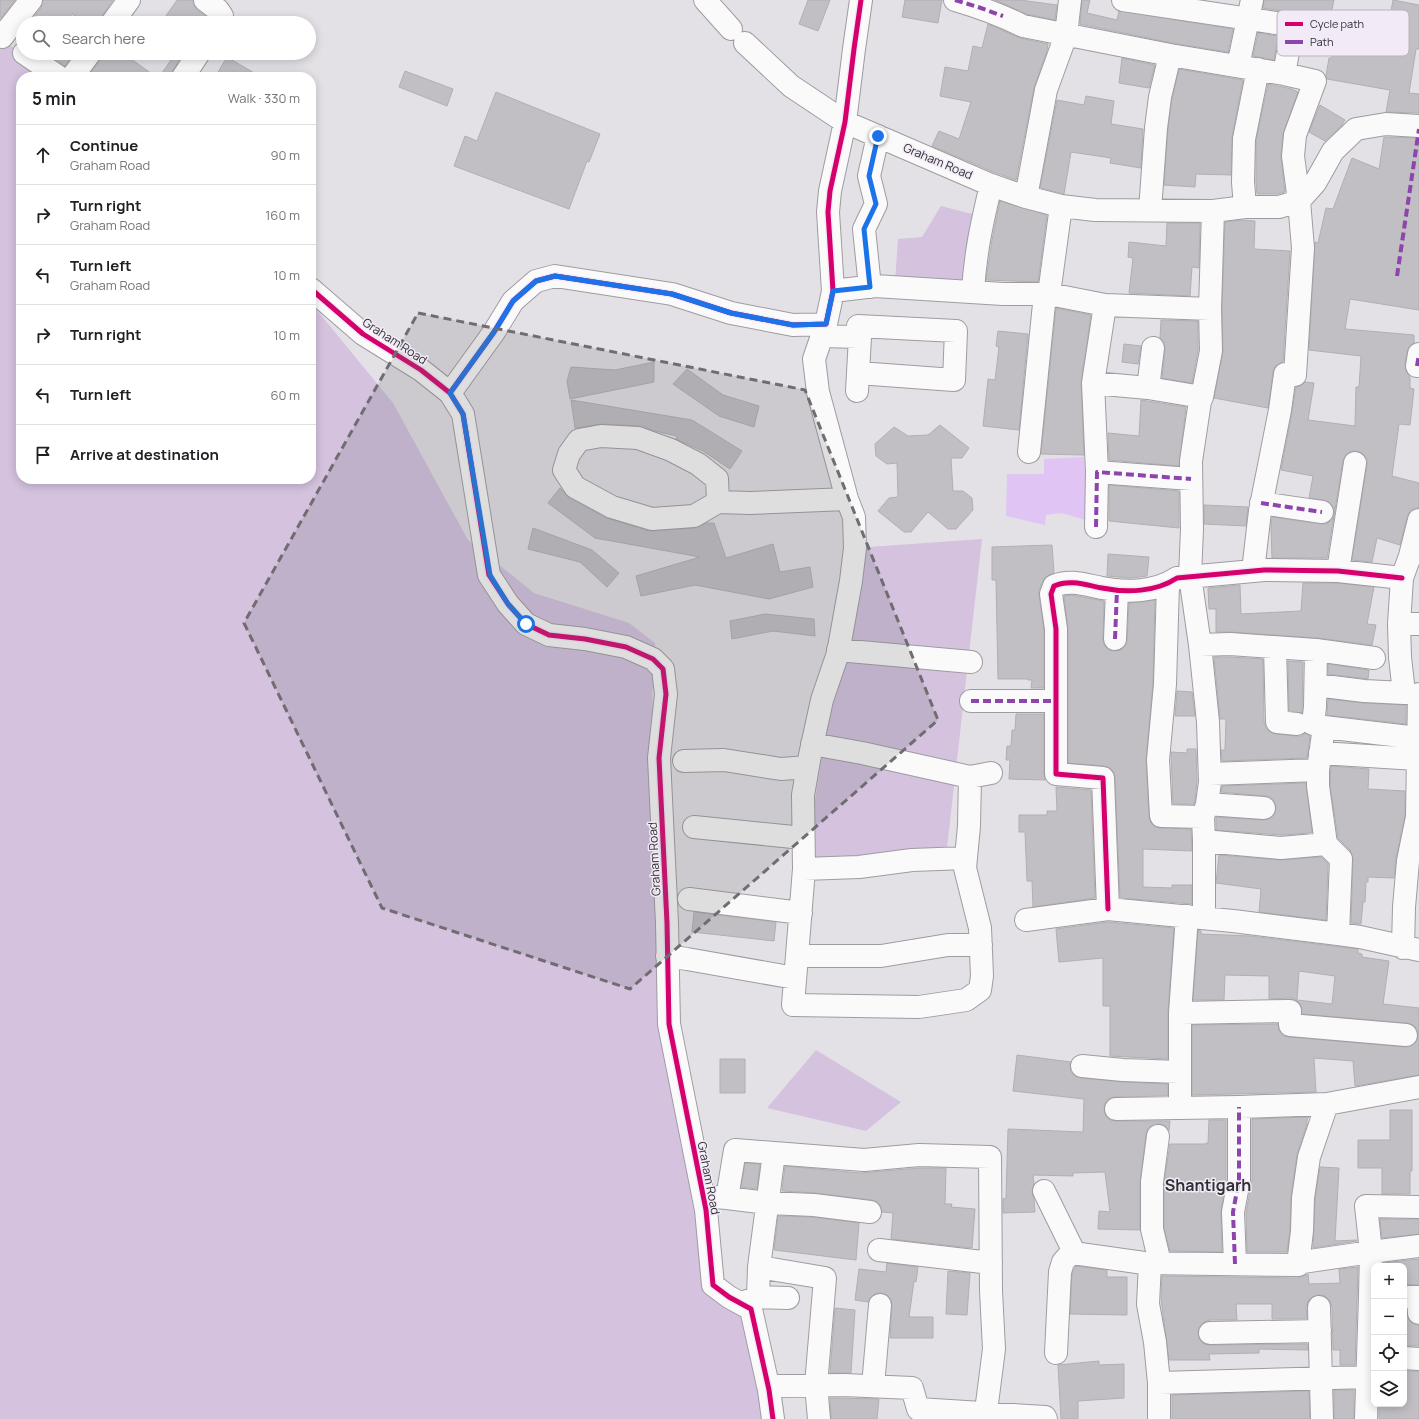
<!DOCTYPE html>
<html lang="en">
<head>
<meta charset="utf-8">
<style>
	:root { --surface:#fff; --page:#f6f6f6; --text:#202124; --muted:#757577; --line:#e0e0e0 }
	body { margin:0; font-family:Manrope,sans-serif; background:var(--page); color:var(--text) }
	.controls { position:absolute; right:12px; bottom:12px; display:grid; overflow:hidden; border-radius:8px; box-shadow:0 2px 10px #0003 }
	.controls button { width:36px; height:36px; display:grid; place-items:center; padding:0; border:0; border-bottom:1px solid var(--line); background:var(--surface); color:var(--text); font:20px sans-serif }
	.stop { position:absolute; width:12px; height:12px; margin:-9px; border:3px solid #1a73e8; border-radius:50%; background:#fff }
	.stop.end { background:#1a73e8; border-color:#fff; box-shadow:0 1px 4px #0008 }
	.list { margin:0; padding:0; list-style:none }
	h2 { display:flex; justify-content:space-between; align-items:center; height:52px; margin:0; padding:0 16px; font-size:17px }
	h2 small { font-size:13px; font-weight:400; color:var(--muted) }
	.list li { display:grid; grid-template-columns:26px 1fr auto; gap:12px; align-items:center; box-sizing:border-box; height:60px; padding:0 16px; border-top:1px solid var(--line) }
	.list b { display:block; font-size:15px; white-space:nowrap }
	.list p { margin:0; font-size:13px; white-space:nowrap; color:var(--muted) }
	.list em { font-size:13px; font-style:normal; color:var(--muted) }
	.icon { flex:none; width:22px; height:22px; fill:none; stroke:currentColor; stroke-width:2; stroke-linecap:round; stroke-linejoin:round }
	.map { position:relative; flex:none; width:1419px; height:1419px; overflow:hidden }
	.search { position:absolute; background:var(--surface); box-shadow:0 2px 10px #0003; left:16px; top:16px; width:300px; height:44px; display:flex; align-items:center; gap:10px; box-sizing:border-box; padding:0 14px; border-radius:22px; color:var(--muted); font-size:15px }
	.panel { position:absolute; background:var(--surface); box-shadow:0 2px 10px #0003; left:16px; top:72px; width:300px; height:412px; border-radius:16px }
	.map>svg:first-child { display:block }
	.green { fill:#d4c2df }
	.water { fill:#e0c4f3 }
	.building { fill:#c1bfc3; stroke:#b1afb3; fill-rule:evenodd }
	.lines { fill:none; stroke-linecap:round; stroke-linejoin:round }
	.minor-casing { stroke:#9e9ca0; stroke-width:24 }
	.minor { stroke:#fbfafb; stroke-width:22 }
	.quiet { stroke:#8e44ad; stroke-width:4; stroke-dasharray:8 4; stroke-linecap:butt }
	.cycleway-casing { stroke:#f2ebf7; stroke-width:8 }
	.cycleway { stroke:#d6006c; stroke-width:5 }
	.route { stroke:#1a73e8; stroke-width:5 }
	.marked { fill:#706d72; fill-opacity:0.2; stroke:#706d72; stroke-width:3; stroke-dasharray:8 5; stroke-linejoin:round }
	.labels { text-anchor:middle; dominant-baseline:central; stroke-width:3; stroke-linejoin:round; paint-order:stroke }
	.street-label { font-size:12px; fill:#322f34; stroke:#f2ebf7 }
	.district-label { font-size:16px; font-weight:bold; fill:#322f34; stroke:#f2ebf7 }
	.key { fill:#f2ebf7; stroke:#b8b3bc; stroke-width:1 }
	.key-label { font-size:11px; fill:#322f34 }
</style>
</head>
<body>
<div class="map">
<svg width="1419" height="1419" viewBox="0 0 1419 1419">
	<rect width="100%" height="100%" fill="#e4e1e6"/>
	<path class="green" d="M0 38 53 77H21V479H311V303L393 403 468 540 534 593 629 623 655 643 657 665 652 692 663 925 708 1287 747 1310 767 1419H0Z
		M941 206 976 215 967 288 895 282 898 239 922 237Z
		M982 539 946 857 804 869 855 548Z
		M816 1050 901 1102 866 1131 767 1108Z"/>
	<path class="water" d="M1084 457 1089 521 1062 513 1046 515 1045 525 1006 516 1007 474H1044V459Z"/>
	<path class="building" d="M0 0H15L1 18H0Z
		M43 0H113L102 16 100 23H83L72 14 65 23H29L41 8Z
		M177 0H193L194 5 197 10 208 18V23H161Z
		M808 0H830L818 31 799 24Z
		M905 0H942L938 23 902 17Z
		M995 0H1020L1057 5 1055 20 1027 14Z
		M1082 0H1090L1087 13 1117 20 1119 11 1233 29 1228 52 1172 43 1080 24Z
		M1264 0H1334L1330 19 1263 8Z
		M1393 0 1419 5V49H1416L1409 93 1419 94V113L1386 112 1390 90 1327 79 1326 76 1329 58H1332L1335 44 1368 49 1374 48 1379 44 1385 45Z
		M988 24 1020 38 1048 44 1047 51 1034 88 1016 180 996 173 932 146 939 131 959 139 971 102 940 96 945 67 968 71 973 46 982 48Z
		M1258 33 1278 36 1274 60 1253 56Z
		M48 53H74L65 66Z
		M102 53H123L156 77H88L100 60Z
		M176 53H181L183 54 173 70 171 77H159Z
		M227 57 261 77H215Z
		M1122 58 1155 65 1149 88 1119 83Z
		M1179 69 1243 80 1232 137 1231 175 1196 174 1195 187 1164 185 1168 129 1172 99Z
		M405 71 453 89 447 106 399 87Z
		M1268 84 1292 89 1298 92 1283 134 1281 157 1285 192 1277 194H1257L1256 182V140Z
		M496 92 600 134 589 162 587 161 569 209 454 166 465 136 477 141Z
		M1086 96 1114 101 1111 124 1143 129 1141 168 1110 163 1111 158 1071 152 1064 194 1040 188 1057 100 1084 105Z
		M1320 105 1345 120 1342 125 1325 141 1309 132Z
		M1384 137 1419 138V310L1350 299 1345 329 1414 335V343L1409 346 1407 352 1405 364 1406 371 1410 377V388L1414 389 1410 425 1399 424 1392 476 1419 483V508H1415L1410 511 1407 517 1400 545 1377 538 1372 562 1352 560 1367 465V459L1363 454 1357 451H1351L1346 455 1343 461 1327 558H1272L1271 528 1272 517 1321 524H1326L1332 520 1334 514V508L1329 502 1324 500 1309 498 1313 476 1281 470 1292 412 1296 387 1301 386 1305 382 1314 383 1308 420 1355 426 1356 387H1359L1361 356 1309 350 1315 242 1318 243 1326 208 1333 209 1352 158 1379 169Z
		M1000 201 1047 215 1038 282 986 280 992 240Z
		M1241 220 1255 221 1254 249 1290 251 1283 362 1275 366 1273 372 1268 408 1214 398 1223 351 1222 309 1225 222Z
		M1167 223H1200L1199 268 1192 267 1190 296 1129 293 1133 258 1128 257 1129 242 1166 246Z
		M1056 308 1091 315 1081 383 1084 455 1041 454Z
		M1161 320 1198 321V350L1192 383 1162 378 1165 349 1164 343 1160 338Z
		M998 331 1028 334 1019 430 983 426 988 379 995 380 999 347 996 346Z
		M1124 344 1141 346 1138 364 1122 362Z
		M654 362V382L570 399 567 381 571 367 615 370Z
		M687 369 723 395 759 406 754 427 719 416 673 384Z
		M571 400 692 420 742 451 730 469 703 451 676 439 677 436 655 431 642 426 602 424 575 428Z
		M1141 400 1186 407 1179 466 1109 460 1108 433 1139 436Z
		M940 425 969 448 962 458H951L953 491H963L972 498 973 510 956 529H948L928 512 911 532H904L878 511 889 498 898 497 897 463 887 464 876 456 875 444 894 427 908 436 928 435Z
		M1109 485 1179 491V528L1109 521Z
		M560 488 569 498 606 518 649 531 695 528 707 523H714L726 558 773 544 780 572 810 567 813 587 769 599 695 585 641 596 636 576 700 557 595 538 548 503Z
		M1204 505 1248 507 1246 526 1204 524Z
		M533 528 592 550 619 573 607 587 580 562 528 549Z
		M1052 545 1054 573 1045 577 1039 590V595L1044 630V688H1031L1032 680H1028V679H998L996 580H992V547Z
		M1108 554 1149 557 1147 576 1131 578 1107 576Z
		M1303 583H1337L1374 587 1367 624 1376 625 1372 645 1317 638 1231 632H1216V609H1209L1208 588 1240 585 1241 614 1301 611Z
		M1072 595 1104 601 1103 639 1104 645 1109 650 1114 651 1121 650 1126 645 1127 640 1129 603 1155 600 1153 683 1146 759 1149 817 1151 823 1155 827 1161 828 1191 829 1192 851 1143 849V887L1172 888V885H1192V904L1120 898 1115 778 1114 772 1110 768 1104 766 1068 763V629L1064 596Z
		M765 614 814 619 815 636 773 631 732 639 730 621Z
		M1214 657H1230L1263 659 1264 722 1266 728 1270 732 1276 734 1296 736H1302L1305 733 1310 736 1307 758 1222 761 1221 750H1225L1226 719H1220Z
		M1288 661 1303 662 1302 713 1289 711Z
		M1328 664 1369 670 1368 679 1328 674Z
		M1177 691 1192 692 1195 716H1175Z
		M1328 699 1363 703 1406 705V724L1327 715Z
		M1016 714H1044V774L1045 780 1009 779 1010 760H1006L1007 746H1011L1012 730H1015Z
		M1187 749H1196L1197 781 1195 801 1194 804H1173L1171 752 1187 753Z
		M1331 766 1369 769 1368 789 1405 791V816L1396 858 1394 878 1368 877V882H1366L1365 902H1363L1361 924 1351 923 1353 859 1350 850 1338 838 1330 785Z
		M1306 783 1312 833 1281 835 1216 830V817L1264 820 1269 819 1274 815 1276 809 1275 803 1271 797 1265 796 1221 792 1222 786Z
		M1056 787 1091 790 1095 898 1033 907 1032 881H1027L1025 832H1019V815H1047V811H1057Z
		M1219 855 1280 860 1321 857 1328 864 1326 920 1259 912 1261 889 1216 883Z
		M694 912 776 922 774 941 692 932Z
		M1108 922 1174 928 1168 1012V1059L1110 1056V1006H1103V958L1059 962 1056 929Z
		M1198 930 1201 931V934L1250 936 1358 949V953L1362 954V957L1389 961 1383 1004 1419 1008V1075L1355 1086 1353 1061 1314 1058 1316 1092 1192 1095V1025L1278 1024 1279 1031 1283 1036 1289 1037 1405 1047 1411 1046 1416 1042 1418 1036 1417 1029 1413 1025 1407 1023 1302 1014 1301 1005 1296 1000 1290 998 1269 999V976L1225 975 1224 1000H1193ZM1299 971 1335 976 1332 1004 1297 1000Z
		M1017 1055 1071 1062 1070 1065 1071 1072 1075 1076 1081 1078 1123 1082 1168 1084V1096L1115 1097 1110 1098 1105 1103 1104 1109 1106 1116 1110 1120 1116 1121H1170L1169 1131 1165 1126 1160 1124H1154L1148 1128 1146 1134 1140 1182V1230L1098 1229 1099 1211 1110 1212 1105 1172 1073 1173V1176L1033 1175 1034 1184 1032 1191 1034 1200 1035 1212 1003 1213V1199L1006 1198 1008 1129 1083 1132 1084 1099 1013 1091Z
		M720 1059H745V1093H720Z
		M1390 1110H1412V1171H1410V1194H1382V1168H1358V1140H1390Z
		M1309 1117 1307 1119V1124L1297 1155 1291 1196 1290 1230 1287 1252H1247L1246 1213 1252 1180V1119Z
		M1209 1120H1226V1179L1221 1212 1222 1252 1170 1251 1164 1228V1183L1170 1144H1206V1143H1208Z
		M745 1163 760 1164 757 1189 741 1187Z
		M785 1166 860 1173 919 1168H946L945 1204H952L951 1207 975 1209 972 1248 891 1239 893 1213 882 1212 881 1207 878 1202 872 1200 815 1193 782 1191Z
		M1320 1167 1339 1168 1335 1241 1357 1240V1241L1313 1248 1315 1199Z
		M778 1216 813 1217 859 1223 856 1260 774 1250Z
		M1380 1219H1419V1234L1382 1238Z
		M1419 1259V1285L1404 1284V1266H1383V1263Z
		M887 1263 918 1267 916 1282 914 1281 909 1317H933V1338H890L892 1306 891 1299 887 1295 881 1293 875 1294 870 1298 868 1302 855 1300 859 1269 886 1272Z
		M1076 1266 1107 1270V1277H1127V1315L1070 1314 1072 1274Z
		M1358 1267 1355 1365H1340V1350H1333L1332 1307 1330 1301 1325 1296 1319 1295 1312 1297 1308 1301 1306 1307 1307 1319H1272V1304H1236L1237 1320H1210L1204 1322 1199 1327 1198 1333 1200 1340 1204 1344 1210 1345 1307 1344 1308 1350 1259 1349V1353L1209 1354 1210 1360H1169L1161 1299 1162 1276 1298 1278 1308 1274 1309 1284 1340 1283 1339 1269Z
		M948 1271 970 1273 967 1315 946 1314Z
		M835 1308 855 1310 851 1373H830Z
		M1404 1310H1406L1409 1320 1413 1324 1419 1325V1346H1404Z
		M1099 1361V1365L1124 1364V1398L1078 1401V1419H1061L1058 1365Z
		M1404 1371H1419V1419H1379V1404H1404Z
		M1334 1390H1354V1419H1334Z
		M1309 1391 1310 1419H1172V1395Z
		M830 1398 879 1399 877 1419H831Z"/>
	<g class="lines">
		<defs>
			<path id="minor" d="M205 0 218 10 222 16 220 23
				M705 0 731 29
				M861 0 854 49 845 122 830 191 828 212 833 291 826 324 814 359 818 392 847 499 854 517 855 548 851 581 838 653 822 700 810 755 803 795 804 869 793 1005 919 1007 966 1000 980 990 982 976 980 928 965 868 969 826 970 777
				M955 0C979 7 1001 15 1023 26L1170 55 1284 74 1315 81 1295 135 1293 156 1299 201 1303 248 1295 375
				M1123 0 1369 37
				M112 23 129 0
				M2 37 31 0
				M745 43 791 86 845 122 991 185 1026 197 1061 206 1095 210 1213 211 1245 207H1279L1299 201 1315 183 1333 151 1356 129 1386 124 1419 126
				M24 53 59 77
				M1238 66 1252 0
				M1284 74 1293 25
				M72 77 90 53
				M183 77 199 53
				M1026 197 1046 90 1066 35 1070 0
				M1245 207 1243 182 1244 139 1258 69
				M1150 210 1156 128 1160 97 1170 55
				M870 287 864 229 876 204 869 176 878 136
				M311 289 363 334 421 370 450 393 463 414 489 575 508 604 526 624 549 635 585 639 626 647 653 659 663 669 666 694 659 758 667 923 669 1024 706 1210 713 1285 729 1297 751 1309 769 1390 773 1419
				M833 291 875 286 1003 294H1049L1105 305 1210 309
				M973 292C975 254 982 222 991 185
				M822 336 860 337
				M1419 354 1417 366H1419
				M1093 383 1148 388 1153 348
				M1148 388 1202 397
				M857 391 860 337 858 326 956 331 954 380 858 373
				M450 393 494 332 513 301 536 281 555 276 672 294 731 313 793 325 826 324
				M1029 452 1044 304 1049 294 1061 206
				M1097 472 1093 383 1105 305
				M718 502 717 479 698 464 671 450 638 438 601 436 579 440 569 454 564 470 575 487 612 507 652 519 694 516 718 502 750 503 847 499
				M1261 503 1322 512
				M1096 527 1097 472 1191 479
				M1253 571 1260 511 1280 410 1285 374
				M1338 571 1355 463
				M1168 584 1165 684 1158 760 1161 816 1203 817
				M1399 624H1419
				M1115 639 1117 590
				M1200 645 1230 644 1316 650
				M1275 647 1277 722 1297 724
				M838 650 971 662
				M1316 685 1364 691 1404 693 1400 657 1399 624 1402 578 1410 556 1419 520
				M971 701H1055
				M1324 727 1418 738
				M812 744 862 753 970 777 991 773
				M1320 753 1417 759
				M684 761 724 760 781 769 808 767
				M1210 774 1318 770
				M1207 804 1264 808
				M694 827 803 838
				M1204 841 1281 848 1326 844 1341 859 1338 934
				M1326 844 1318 786V770L1324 727 1313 724 1315 707 1316 650 1374 658
				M804 869 859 867 912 860 966 858
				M689 899 801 913
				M1108 909 1103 778 1056 774V629L1051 594 1054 586C1070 579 1086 585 1102 588 1127 593 1156 592 1177 578L1264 570 1338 571 1402 578
				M1204 918V841L1203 817 1207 804 1210 782 1208 722 1200 645 1190 576 1192 529 1191 461 1200 401 1202 397 1211 351 1210 309 1213 211
				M1026 920 1108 909 1233 921 1338 934 1360 937 1419 950
				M1403 948 1404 907 1408 861 1417 817 1419 694
				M667 956 687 959 795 978
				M797 956H881L948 945H981
				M1180 1013 1290 1011V1025L1406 1035
				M1082 1066 1123 1070 1179 1072
				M1180 1108V1013L1187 916
				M1116 1109 1239 1107 1327 1104 1419 1087
				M1158 1136 1152 1182V1229L1160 1263
				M1044 1191 1075 1254
				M703 1196 727 1198 735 1150 864 1160 919 1155 990 1157 991 1291 994 1349 985 1419
				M727 1198 767 1203 814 1205 870 1212
				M1419 1207 1366 1206 1371 1252 1419 1246
				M879 1250 991 1263
				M1150 1263 1148 1304 1155 1342 1159 1383V1419
				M1235 1264 1233 1212 1239 1180V1107
				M1298 1265 1302 1231 1303 1198 1309 1157 1327 1104
				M759 1267 825 1278 816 1385 819 1419
				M758 1297 759 1267 774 1153
				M1404 1297H1418L1419 1313
				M744 1302 758 1297 788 1298
				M1319 1307 1322 1419
				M1210 1333 1320 1331
				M1056 1353 1060 1272 1063 1262 1070 1254H1080L1144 1263 1298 1265 1303 1262 1371 1252 1370 1296 1366 1419
				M1404 1358 1419 1359
				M1159 1383 1367 1377
				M768 1386 844 1385 912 1388 918 1409 1045 1417 1046 1419
				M873 1386 880 1305"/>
		</defs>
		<use href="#minor" class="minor-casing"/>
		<use href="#minor" class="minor"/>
		<path class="quiet" d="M955 0 978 7 1003 16
			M1397 276 1419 129
			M1417 366 1419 354
			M1261 503 1322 512
			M1096 527 1097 472 1191 479
			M1115 639 1117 590
			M971 701H1055
			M1235 1264 1233 1212 1239 1180V1107"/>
		<defs>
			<path id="cycleway" d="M311 289 363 334 421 370 450 393 463 414 489 575 508 604 526 624 549 635 585 639 626 647 653 659 663 669 666 694 659 758 667 923 669 1024 706 1210 713 1285 729 1297 751 1309 769 1390 773 1419
				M450 393 494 332 513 301 536 281 555 276 672 294 731 313 793 325 826 324 833 291 828 212 830 191 845 122 854 49 861 0
				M1108 909 1103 778 1056 774V629L1051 594 1054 586C1070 579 1086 585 1102 588 1127 593 1156 592 1177 578L1264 570 1338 571 1402 578"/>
		</defs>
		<use href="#cycleway" class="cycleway-casing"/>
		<use href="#cycleway" class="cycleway"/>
	</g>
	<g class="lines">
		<path class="route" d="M526 624 508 604 490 575 463 414 450 393 494 332 513 301 536 281 555 276 672 294 731 313 793 325 826 324 833 291 870 287 864 229 876 204 869 176 878 136"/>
	</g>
	<path class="marked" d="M418 313 805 390 938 720 630 989 382 908 244 623Z"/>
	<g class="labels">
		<g class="street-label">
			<text transform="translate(938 161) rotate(23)">Graham Road</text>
			<text transform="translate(395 341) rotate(33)">Graham Road</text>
			<text transform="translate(654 859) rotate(-93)">Graham Road</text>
			<text transform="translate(709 1178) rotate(79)">Graham Road</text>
		</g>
		<g class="district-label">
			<text x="1208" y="1185">Shantigarh</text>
		</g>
	</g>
	<rect x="1277" y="10" width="132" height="46" rx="6" class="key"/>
	<rect x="1285" y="22" width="18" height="4" fill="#d6006c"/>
	<rect x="1285" y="40" width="18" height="4" fill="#8e44ad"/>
	<g class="key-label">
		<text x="1310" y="28">Cycle path</text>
		<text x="1310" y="46">Path</text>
	</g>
</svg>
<div class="controls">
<button>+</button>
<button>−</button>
<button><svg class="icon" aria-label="locate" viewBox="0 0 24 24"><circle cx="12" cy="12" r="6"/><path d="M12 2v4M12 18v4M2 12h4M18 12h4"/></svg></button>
<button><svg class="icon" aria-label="layers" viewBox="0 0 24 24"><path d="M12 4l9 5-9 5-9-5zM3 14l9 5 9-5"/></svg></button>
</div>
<div class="stop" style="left:526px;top:624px"></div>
<div class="stop end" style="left:878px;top:136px"></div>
<div class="search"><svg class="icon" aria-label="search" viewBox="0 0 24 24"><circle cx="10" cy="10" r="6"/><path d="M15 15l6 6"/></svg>Search here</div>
<section class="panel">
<h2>5 min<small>Walk · 330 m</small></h2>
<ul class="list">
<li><svg class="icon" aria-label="ahead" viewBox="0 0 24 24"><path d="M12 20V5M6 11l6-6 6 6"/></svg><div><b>Continue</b><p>Graham Road</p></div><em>90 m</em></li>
<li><svg class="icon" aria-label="right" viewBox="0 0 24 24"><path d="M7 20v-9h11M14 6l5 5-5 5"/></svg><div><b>Turn right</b><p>Graham Road</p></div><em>160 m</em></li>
<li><svg class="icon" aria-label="left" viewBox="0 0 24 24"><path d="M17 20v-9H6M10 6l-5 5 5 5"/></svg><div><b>Turn left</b><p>Graham Road</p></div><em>10 m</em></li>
<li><svg class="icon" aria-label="right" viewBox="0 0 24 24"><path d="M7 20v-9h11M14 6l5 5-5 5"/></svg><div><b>Turn right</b></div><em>10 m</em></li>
<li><svg class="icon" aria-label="left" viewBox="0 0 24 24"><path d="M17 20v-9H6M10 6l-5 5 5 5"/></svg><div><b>Turn left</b></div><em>60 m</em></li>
<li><svg class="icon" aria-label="arrive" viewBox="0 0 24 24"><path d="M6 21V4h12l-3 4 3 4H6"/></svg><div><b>Arrive at destination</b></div></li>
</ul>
</section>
</div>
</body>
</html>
